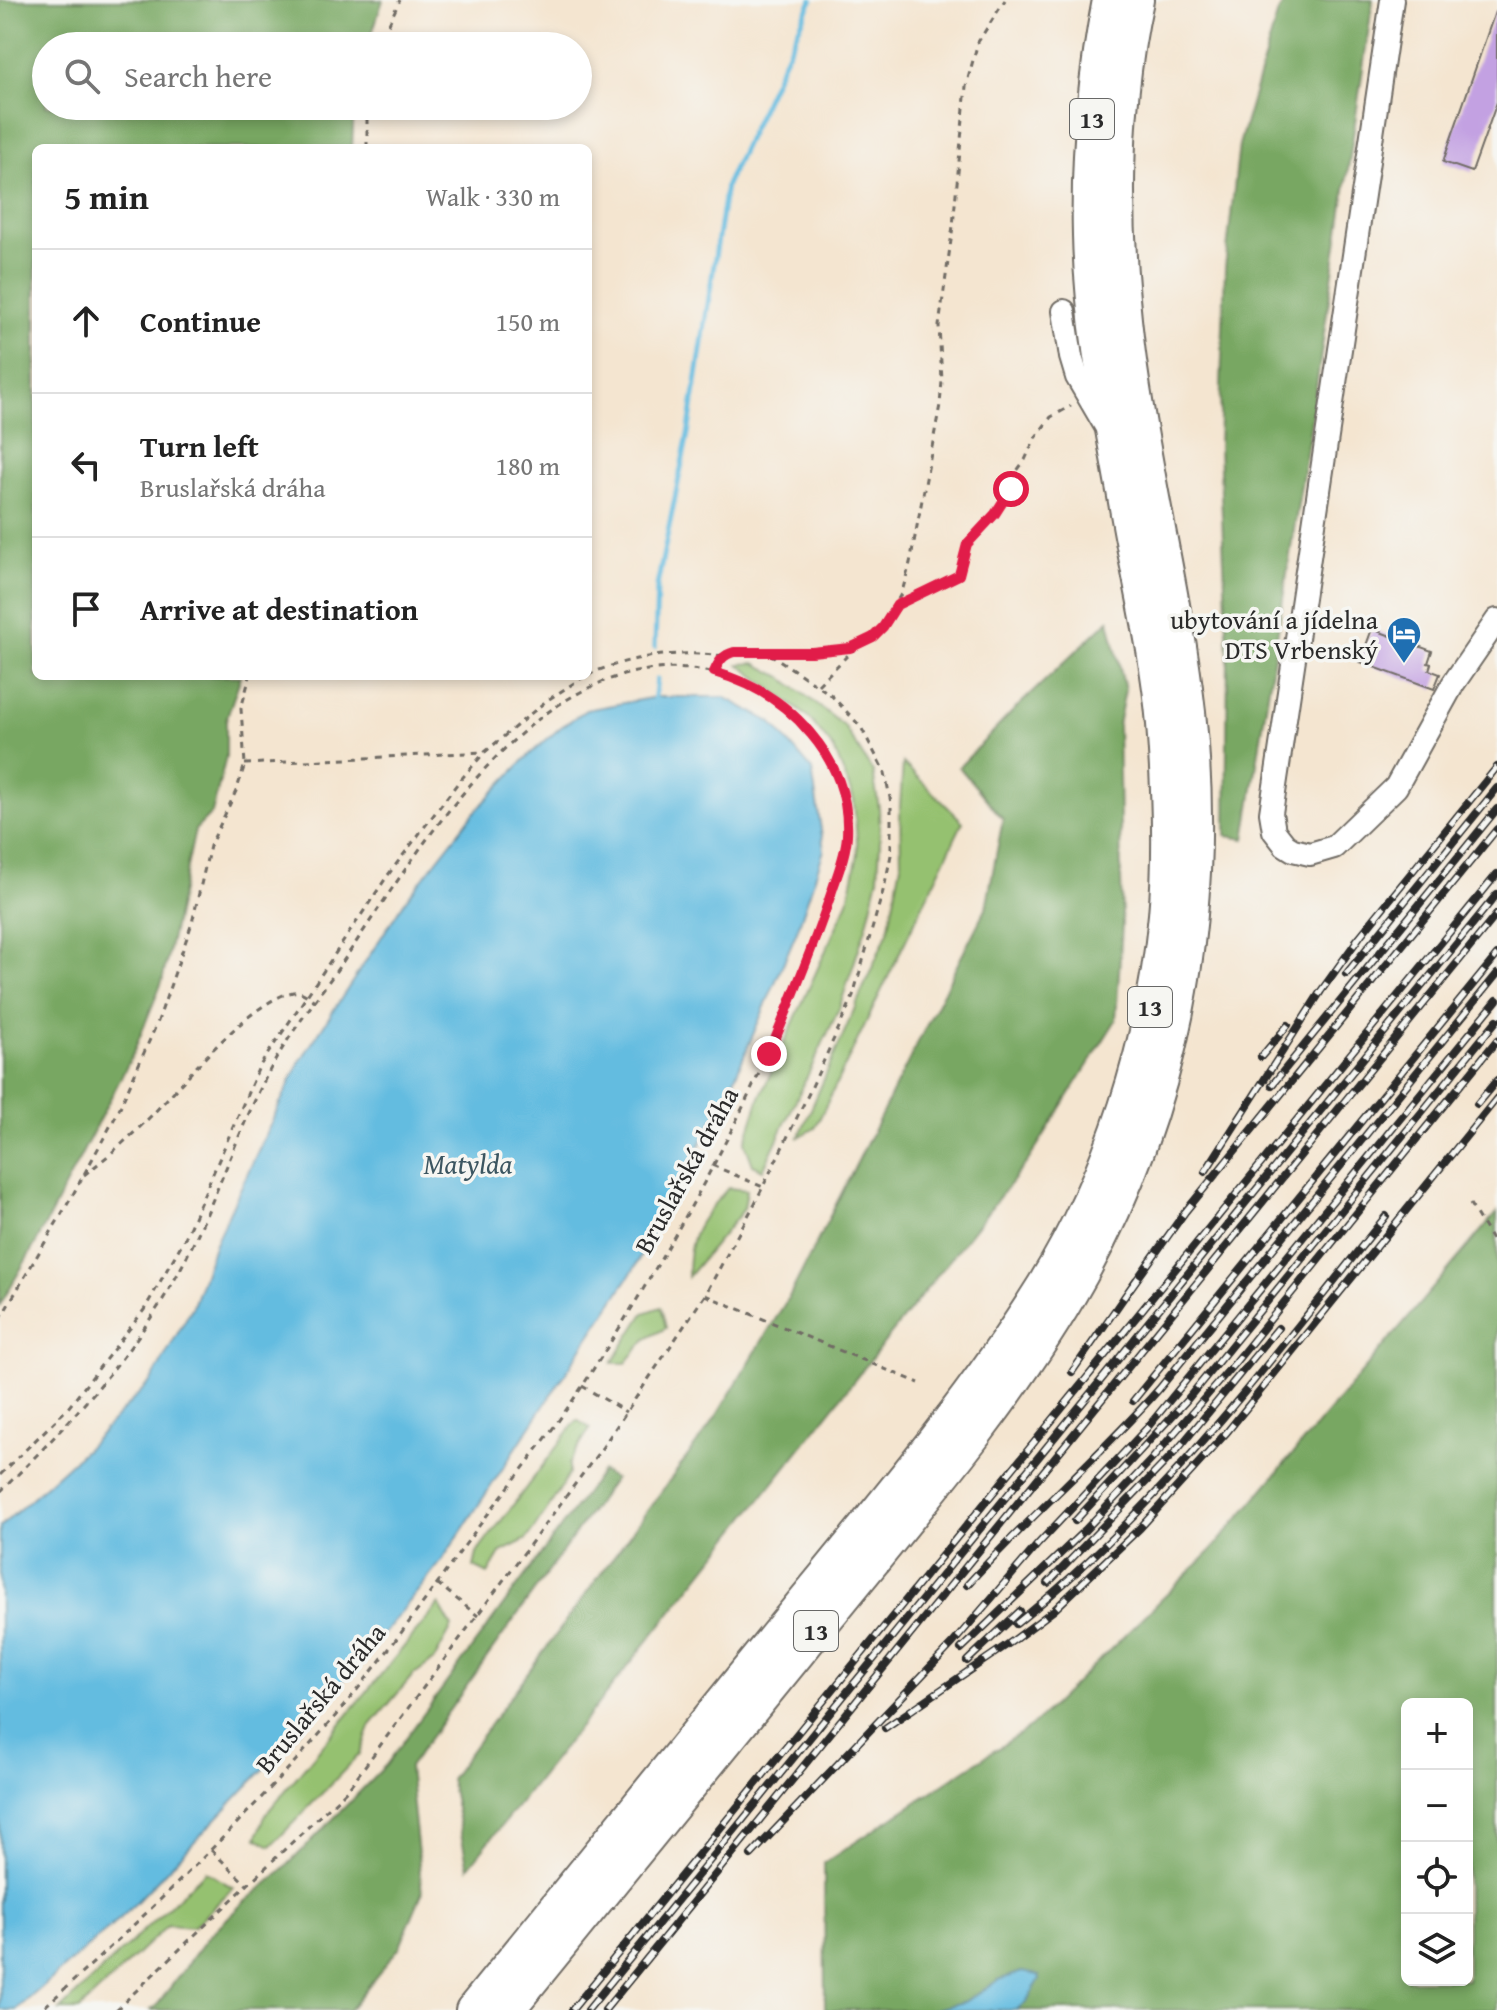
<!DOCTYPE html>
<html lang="en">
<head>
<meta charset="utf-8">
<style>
	:root { --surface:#fff; --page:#f2f2f2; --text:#222; --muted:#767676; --line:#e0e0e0 }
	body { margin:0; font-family:"Gentium Book Plus",serif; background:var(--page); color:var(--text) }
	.controls { position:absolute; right:24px; bottom:24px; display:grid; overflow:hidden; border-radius:12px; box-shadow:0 4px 12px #0003 }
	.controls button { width:72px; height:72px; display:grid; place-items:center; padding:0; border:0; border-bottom:2px solid var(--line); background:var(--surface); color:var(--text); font:40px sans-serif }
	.stop { position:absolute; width:24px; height:24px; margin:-18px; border:6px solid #e11d48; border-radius:50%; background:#fff }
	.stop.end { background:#e11d48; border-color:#fff; box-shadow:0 2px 8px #0008 }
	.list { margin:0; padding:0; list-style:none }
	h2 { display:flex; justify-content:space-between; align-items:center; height:104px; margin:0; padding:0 32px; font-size:34px }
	h2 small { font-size:26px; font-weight:400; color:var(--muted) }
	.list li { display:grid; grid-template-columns:52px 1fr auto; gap:24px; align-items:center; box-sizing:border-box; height:144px; padding:0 32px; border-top:2px solid var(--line) }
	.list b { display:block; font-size:30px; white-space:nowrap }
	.list p { margin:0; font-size:26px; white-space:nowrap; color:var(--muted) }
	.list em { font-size:26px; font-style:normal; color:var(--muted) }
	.icon { flex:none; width:44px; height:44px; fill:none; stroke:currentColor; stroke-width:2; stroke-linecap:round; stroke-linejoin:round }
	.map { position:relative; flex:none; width:1497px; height:2010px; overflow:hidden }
	.search { position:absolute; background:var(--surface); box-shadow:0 4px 12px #0003; left:32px; top:32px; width:560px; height:88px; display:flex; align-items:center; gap:20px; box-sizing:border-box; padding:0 28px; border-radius:44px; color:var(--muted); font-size:30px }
	.panel { position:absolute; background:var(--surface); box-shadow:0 4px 12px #0003; left:32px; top:144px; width:560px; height:536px; border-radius:12px }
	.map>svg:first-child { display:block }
	.green { fill:#95c16f; stroke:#60764d; stroke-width:2 }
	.forest { fill:#78a762; stroke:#526946; stroke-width:2; fill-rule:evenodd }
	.water { fill:#63bce0; stroke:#477486; stroke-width:2 }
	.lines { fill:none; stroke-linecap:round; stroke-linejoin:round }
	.stream { stroke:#63bce0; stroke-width:5 }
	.building { fill:#c3a1e2 }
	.minor-casing { stroke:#716c65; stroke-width:26 }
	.highway-casing { stroke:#716c65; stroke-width:36 }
	.path { stroke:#716c65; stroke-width:3; stroke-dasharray:6 6; stroke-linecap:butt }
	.minor { stroke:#fff; stroke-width:22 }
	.highway { stroke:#fff; stroke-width:32 }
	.rail-casing { stroke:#2b2b2b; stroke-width:8 }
	.rail { stroke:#f6f6f2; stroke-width:5; stroke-dasharray:15; stroke-linecap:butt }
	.route { stroke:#e11d48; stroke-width:10 }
	.labels { text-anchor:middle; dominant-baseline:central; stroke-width:7; stroke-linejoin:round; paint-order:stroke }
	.shield { fill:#f6f6f2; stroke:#686867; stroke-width:2 }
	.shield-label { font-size:24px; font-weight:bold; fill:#2b2b2b }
	.poi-label { font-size:26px; fill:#2b2b2b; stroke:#f6f6f2; text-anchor:end }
	.street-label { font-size:26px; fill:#2b2b2b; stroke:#f6f6f2 }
	.water-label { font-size:28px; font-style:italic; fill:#3c5661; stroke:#f6f6f2 }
</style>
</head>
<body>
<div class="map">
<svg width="1497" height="2010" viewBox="0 0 1497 2010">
	<rect width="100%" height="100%" fill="#f6f6f2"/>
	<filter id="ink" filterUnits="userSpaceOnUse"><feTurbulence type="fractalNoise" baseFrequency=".0125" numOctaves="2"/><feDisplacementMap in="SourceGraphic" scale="16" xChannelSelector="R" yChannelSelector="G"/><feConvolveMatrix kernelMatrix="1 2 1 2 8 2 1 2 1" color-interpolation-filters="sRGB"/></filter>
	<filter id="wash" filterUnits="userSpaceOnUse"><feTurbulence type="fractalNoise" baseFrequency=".006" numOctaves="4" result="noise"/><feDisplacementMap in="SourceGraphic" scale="32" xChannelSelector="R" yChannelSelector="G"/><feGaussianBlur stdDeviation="1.8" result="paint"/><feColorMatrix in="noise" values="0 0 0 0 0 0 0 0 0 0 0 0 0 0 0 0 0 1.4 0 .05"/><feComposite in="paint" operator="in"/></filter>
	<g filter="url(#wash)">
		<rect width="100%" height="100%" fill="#f4e5d0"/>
		<path class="green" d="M755 663 782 677 844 726 873 772 879 808 880 842 878 878 867 924 839 1009 763 1170 753 1165 745 1143 760 1097 848 901 858 854 854 800 834 749 808 717 739 664Z
			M903 763 963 822 815 1128 799 1137 888 931 901 864 900 806Z
			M728 1188 747 1190 744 1209 688 1277C688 1231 699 1221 728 1188Z
			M661 1307 666 1328 646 1339 626 1363H612L644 1313Z
			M577 1420 590 1428 569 1463V1474L554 1499 527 1539 501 1552 488 1574 474 1567 477 1553Z
			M439 1604 452 1627 434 1660 413 1675 371 1725 360 1754 271 1846 257 1838 266 1814Z
			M206 1871 233 1888 193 1927 168 1925 79 2010H60Z"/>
		<path class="forest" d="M0 0H383L368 46H46V106H354L352 148H36V676H241L226 720V757L212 813 195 830 162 982 132 1056 37 1241 0 1305Z
			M1286 0H1373L1311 422 1245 839 1226 836 1228 655 1219 447 1225 268 1239 145 1278 12Z
			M1109 620 1125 690 1118 725 1122 925 1116 1020 1028 1161 468 1868 450 1779 714 1420 790 1295 986 908 1003 819 959 767 1015 709Z
			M1497 1212V2010H1016L1026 2002 1022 1972 999 1980 964 2002 932 2010H825L824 1863 1033 1725 1211 1551ZM1407 1704H1467V1980H1407Z
			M602 1471 614 1479 409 1767 422 1893 399 1948 349 2010H151L158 2004 207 1938 242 1904 281 1872 386 1765Z"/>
		<path class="water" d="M656 697H724L771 722 812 770 824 850 797 931 733 1082 634 1269 441 1562 377 1642 284 1748 125 1914 16 2010H0V1527L87 1448 151 1381 193 1306 215 1243 299 1063 405 901 474 813 528 756 561 727 586 710Z
			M1022 1972 1039 1975 1040 1979 1026 2002 1016 2010H932L964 2002 999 1980Z"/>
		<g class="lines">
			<path class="stream" d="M655 647 657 586 689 429 726 185 812 0
				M654 702 657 679"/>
		</g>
		<g id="blocks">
			<path class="building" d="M1495 12H1497V102L1472 172 1443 162Z
				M1372 629 1432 651 1428 663 1431 664 1429 670 1440 674 1434 689 1360 662Z"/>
		</g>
	</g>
	<g filter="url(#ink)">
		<use href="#blocks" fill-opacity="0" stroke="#716c65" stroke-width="2"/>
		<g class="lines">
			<defs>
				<path id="minor" d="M1392 0 1271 813 1274 831 1285 845 1293 850 1310 854 1334 847 1396 787 1453 684 1497 620
					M1064 311 1071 357 1077 377 1105 425"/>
				<path id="highway" d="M472 2010C581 1876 690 1742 798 1608 883 1504 971 1401 1043 1286 1111 1176 1153 1043 1165 915 1171 851 1168 787 1163 724 1157 654 1139 583 1127 513 1111 422 1091 328 1089 235 1087 155 1094 78 1109 0
					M508 2010C614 1879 720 1749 827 1618 911 1514 1002 1411 1070 1295 1174 1117 1211 916 1189 712 1175 589 1143 469 1128 346 1114 231 1112 114 1137 0"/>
			</defs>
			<use href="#minor" class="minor-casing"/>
			<use href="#highway" class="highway-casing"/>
			<path class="path" d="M378 46 400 0
				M367 148V106
				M897 605 959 575 967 544 1006 499 1016 472 1025 460 1035 438 1051 417 1071 406
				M715 671 723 656 734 652 841 650 865 642 883 627 902 592 910 563 940 405 942 381 939 326 953 226 966 86 978 42 1005 0
				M588 675C628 656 680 650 723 656
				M818 685 855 648
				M245 764 485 752
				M712 1165 763 1187
				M84 1175C105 1159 126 1141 145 1122 180 1088 245 1003 293 992 302 990 308 997 315 1001
				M1470 1204 1497 1248
				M705 1295 919 1383
				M0 1319 71 1198 117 1114 158 1021 192 923 210 846 237 789 245 764 241 709 250 676
				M582 1386 626 1412
				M0 1475 68 1408 144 1310 185 1238 259 1067 388 875 457 784 485 752 546 701 585 676
				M0 1492C57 1436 112 1378 156 1310 203 1240 227 1156 264 1081 287 1035 321 994 350 951 405 870 458 784 535 722 589 679 650 657 719 674 791 691 852 762 847 838 846 857 838 874 832 892 821 923 810 954 797 985 742 1124 666 1257 585 1382 552 1433 512 1481 476 1530 429 1594 383 1661 331 1721 241 1824 143 1919 41 2010
				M437 1583 478 1616
				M211 1850 248 1886
				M116 2010 347 1790 602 1448 705 1295 755 1203 809 1093 852 999 885 884 891 855V803L885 773 861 727 830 694 767 652"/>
			<use href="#minor" class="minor"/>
			<use href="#highway" class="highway"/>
			<defs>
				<path id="rail" d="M1356 941 1497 767
					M1346 974 1497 788
					M1261 1057 1288 1025
					M1272 1085 1497 809
					M1477 1104 1497 1080
					M1205 1172 1321 991 1361 935
					M1130 1289 1185 1212 1497 829
					M1072 1372 1136 1280
					M1133 1401 1497 955
					M1075 1521 1186 1401 1497 1020
					M1048 1583 1178 1449 1278 1328
					M967 1585C1029 1517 1098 1458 1159 1389L1497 974
					M1016 1624C1160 1509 1271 1359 1386 1216
					M961 1649 1085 1530 1152 1459 1234 1364 1497 1040
					M967 1661 1020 1611
					M885 1728 1014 1640 1054 1610 1140 1528 1227 1432 1497 1098
					M751 1855 953 1643 1038 1544 1147 1428 1497 1000
					M572 2010 1497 874
					M588 2010 1497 894
					M605 2010 1497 914"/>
			</defs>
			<use href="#rail" class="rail-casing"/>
			<use href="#rail" class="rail"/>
		</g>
	</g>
	<g class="lines" filter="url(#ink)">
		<path class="route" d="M769 1054C791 1001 813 948 831 894 837 875 846 855 847 835 849 797 835 762 811 734 785 702 753 683 714 672 719 661 723 655 734 652H812L850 648 873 637 883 627 897 605 959 575 967 544 995 514 1011 489"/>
	</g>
	<defs>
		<symbol id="hotel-pin" viewBox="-11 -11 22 30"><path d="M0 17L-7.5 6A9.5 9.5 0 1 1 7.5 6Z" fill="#1f6fb2" stroke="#f6f6f2"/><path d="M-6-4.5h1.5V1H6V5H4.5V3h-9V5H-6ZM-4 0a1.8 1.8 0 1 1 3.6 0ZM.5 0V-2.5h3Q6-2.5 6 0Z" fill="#fff"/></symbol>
	</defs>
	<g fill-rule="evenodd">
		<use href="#hotel-pin" x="1384" y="614" width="40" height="54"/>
	</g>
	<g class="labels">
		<g class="shield">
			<rect x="1070" y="99" width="44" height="40" rx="6"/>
			<rect x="1128" y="987" width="44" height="40" rx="6"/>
			<rect x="794" y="1611" width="44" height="40" rx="6"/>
		</g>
		<g class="shield-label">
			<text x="1092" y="119">13</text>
			<text x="1150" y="1007">13</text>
			<text x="816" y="1631">13</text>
		</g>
		<g class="poi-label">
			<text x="1378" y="619">ubytování a jídelna<tspan x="1378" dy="30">DTS Vrbenský</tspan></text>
		</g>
		<g class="street-label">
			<text transform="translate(686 1170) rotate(-61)">Bruslařská dráha</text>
			<text transform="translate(320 1698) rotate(-50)">Bruslařská dráha</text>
		</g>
		<g class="water-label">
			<text x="468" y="1163">Matylda</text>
		</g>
	</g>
</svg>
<div class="controls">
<button>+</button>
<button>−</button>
<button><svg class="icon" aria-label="locate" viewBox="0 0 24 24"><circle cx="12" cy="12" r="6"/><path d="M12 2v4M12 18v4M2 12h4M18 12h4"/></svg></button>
<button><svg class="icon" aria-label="layers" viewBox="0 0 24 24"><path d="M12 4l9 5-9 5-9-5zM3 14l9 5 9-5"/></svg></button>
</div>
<div class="stop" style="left:1011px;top:489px"></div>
<div class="stop end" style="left:769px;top:1054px"></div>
<div class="search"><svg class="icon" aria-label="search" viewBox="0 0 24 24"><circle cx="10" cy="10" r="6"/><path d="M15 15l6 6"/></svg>Search here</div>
<section class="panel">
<h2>5 min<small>Walk · 330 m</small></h2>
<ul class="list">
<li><svg class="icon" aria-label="ahead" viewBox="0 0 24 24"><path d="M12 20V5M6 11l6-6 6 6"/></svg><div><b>Continue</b></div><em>150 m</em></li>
<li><svg class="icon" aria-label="left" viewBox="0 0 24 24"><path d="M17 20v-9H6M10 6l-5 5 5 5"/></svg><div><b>Turn left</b><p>Bruslařská dráha</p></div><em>180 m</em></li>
<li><svg class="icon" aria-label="arrive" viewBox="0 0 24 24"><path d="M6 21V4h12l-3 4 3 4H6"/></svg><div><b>Arrive at destination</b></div></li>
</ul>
</section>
</div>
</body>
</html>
